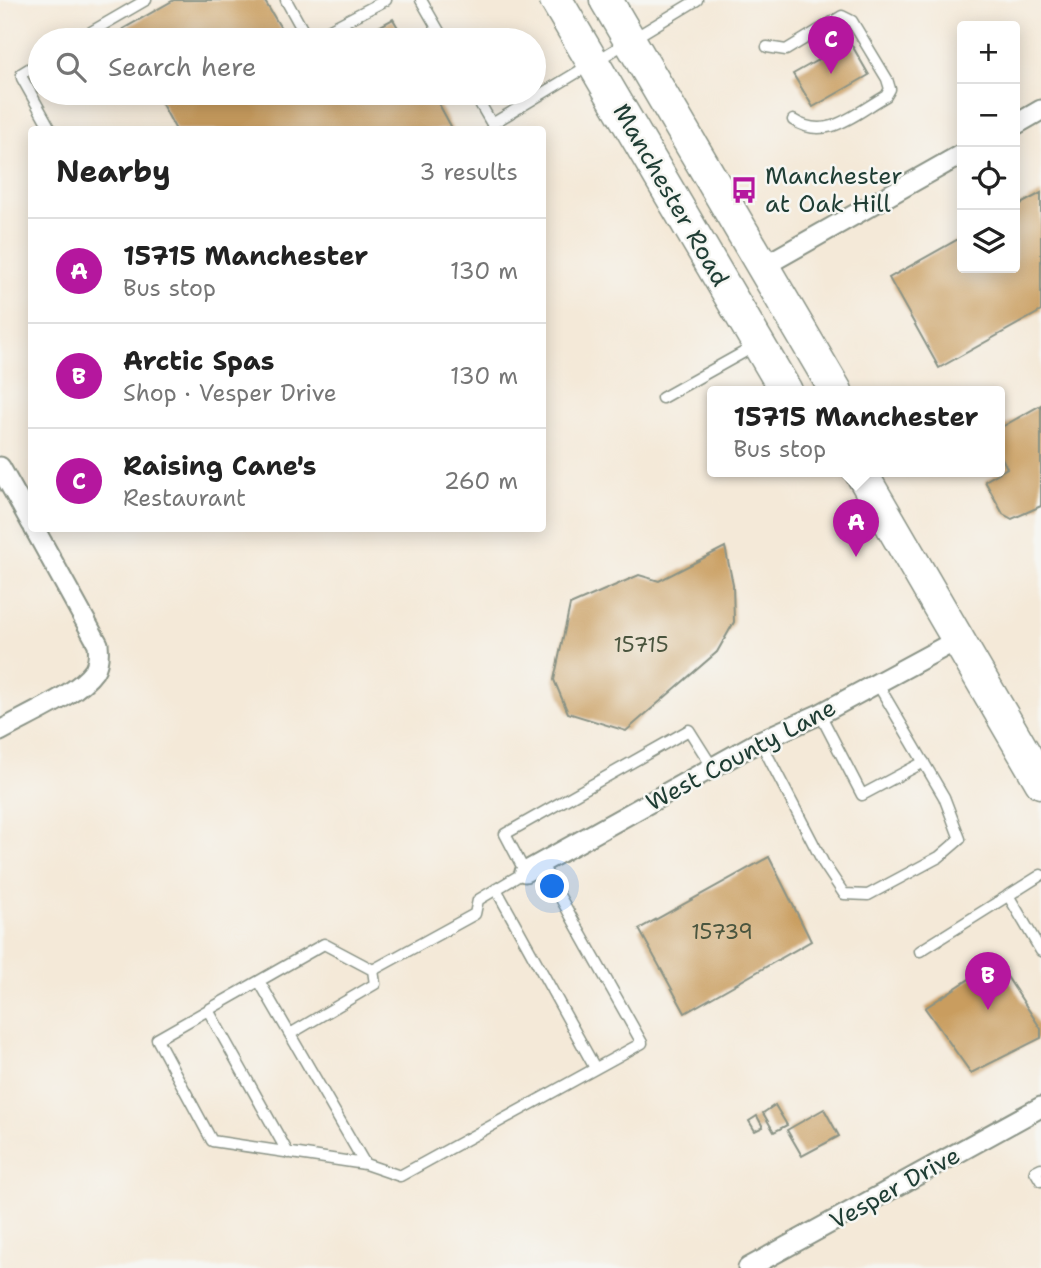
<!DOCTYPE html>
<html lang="en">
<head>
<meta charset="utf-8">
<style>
	:root { --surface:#fff; --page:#f6f6f6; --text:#222; --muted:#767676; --line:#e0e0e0; --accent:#b5179e }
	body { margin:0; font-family:"Shantell Sans",sans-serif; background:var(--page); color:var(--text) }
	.controls { position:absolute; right:21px; top:21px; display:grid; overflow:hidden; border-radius:7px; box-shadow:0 4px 18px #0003 }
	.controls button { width:63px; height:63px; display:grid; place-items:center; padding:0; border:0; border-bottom:2px solid var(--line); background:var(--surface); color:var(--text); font:35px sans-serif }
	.you { position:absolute; left:553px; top:887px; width:24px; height:24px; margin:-18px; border:5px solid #fff; border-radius:50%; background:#1a73e8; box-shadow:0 0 0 10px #1a73e833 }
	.badge { display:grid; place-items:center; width:46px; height:46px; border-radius:50%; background:var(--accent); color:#fff; font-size:23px; font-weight:700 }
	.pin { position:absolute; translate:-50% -58px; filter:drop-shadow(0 2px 4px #0008) }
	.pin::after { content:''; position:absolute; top:37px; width:24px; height:21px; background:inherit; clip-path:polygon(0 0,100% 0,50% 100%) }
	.popup { position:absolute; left:707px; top:386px; width:298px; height:91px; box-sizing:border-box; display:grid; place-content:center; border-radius:7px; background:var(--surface); filter:drop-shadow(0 2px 5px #0005); font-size:23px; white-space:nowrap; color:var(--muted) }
	.popup b { font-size:26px; color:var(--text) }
	.popup::after { content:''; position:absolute; left:50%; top:100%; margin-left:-14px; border:14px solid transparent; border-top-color:var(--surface) }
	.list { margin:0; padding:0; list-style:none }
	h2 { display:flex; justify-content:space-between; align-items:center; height:91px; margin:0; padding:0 28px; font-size:30px }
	h2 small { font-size:23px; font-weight:400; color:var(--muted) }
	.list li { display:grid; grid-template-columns:46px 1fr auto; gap:21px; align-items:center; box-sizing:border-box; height:105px; padding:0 28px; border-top:2px solid var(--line) }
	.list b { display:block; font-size:26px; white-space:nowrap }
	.list p { margin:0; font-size:23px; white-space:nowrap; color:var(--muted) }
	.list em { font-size:23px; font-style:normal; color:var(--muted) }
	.icon { flex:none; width:38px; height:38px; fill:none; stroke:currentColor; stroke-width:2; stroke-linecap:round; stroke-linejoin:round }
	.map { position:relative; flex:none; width:1041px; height:1268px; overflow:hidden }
	.search { position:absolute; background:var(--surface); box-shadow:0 4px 18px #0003; left:28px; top:28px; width:518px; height:77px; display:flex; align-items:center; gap:18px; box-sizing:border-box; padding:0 24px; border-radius:38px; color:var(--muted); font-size:26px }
	.panel { position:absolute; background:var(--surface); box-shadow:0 4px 18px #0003; left:28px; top:126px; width:518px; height:406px; border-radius:7px }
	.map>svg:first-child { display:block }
	.building { fill:#c99d5e }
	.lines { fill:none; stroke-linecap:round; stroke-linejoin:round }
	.service-casing { stroke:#8a9386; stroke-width:13 }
	.minor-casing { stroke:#8a9386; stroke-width:23 }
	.trunk-casing { stroke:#8a9386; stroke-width:35 }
	.service { stroke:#fff; stroke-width:10 }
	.minor { stroke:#fff; stroke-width:19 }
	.trunk { stroke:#fff; stroke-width:32 }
	.labels { text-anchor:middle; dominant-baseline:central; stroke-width:5; stroke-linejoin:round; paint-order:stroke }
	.number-label { font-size:21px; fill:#4a553e }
	.poi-label { font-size:24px; fill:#1f3d34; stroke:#f6f6f2; text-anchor:start }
	.street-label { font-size:24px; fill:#1f3d34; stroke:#f6f6f2 }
</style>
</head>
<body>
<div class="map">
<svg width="1041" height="1268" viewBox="0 0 1041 1268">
	<rect width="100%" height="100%" fill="#f6f6f2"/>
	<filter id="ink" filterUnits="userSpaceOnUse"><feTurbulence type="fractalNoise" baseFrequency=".0143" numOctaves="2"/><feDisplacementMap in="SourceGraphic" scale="14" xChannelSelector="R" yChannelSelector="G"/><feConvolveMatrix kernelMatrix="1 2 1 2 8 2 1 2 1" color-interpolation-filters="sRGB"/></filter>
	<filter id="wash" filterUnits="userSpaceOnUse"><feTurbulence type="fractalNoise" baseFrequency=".00686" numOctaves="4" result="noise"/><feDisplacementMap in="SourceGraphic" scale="28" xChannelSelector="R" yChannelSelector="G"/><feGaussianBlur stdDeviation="1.57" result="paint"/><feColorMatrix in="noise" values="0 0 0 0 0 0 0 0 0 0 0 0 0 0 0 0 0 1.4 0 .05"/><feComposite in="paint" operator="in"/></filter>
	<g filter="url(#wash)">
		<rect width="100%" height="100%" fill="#f4e9d8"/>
		<g id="blocks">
			<path class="building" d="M174 0H264L288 40H129L123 29Z
				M393 19 405 40H355Z
				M850 42 869 75 813 107 793 74Z
				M156 93H433L453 130H176Z
				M1041 193V311L939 368 889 278 962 237V268H1015V207Z
				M1041 405V506L1012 519 1003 514 985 481 1007 468 1000 454V428Z
				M725 547 733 584 734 622 717 652 626 731 568 713 554 680 570 605 639 575 659 581Z
				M769 857 811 941 685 1013 639 929Z
				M997 961 1041 1029V1038L971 1073 925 1008Z
				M775 1105 787 1125 774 1132 763 1113Z
				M824 1109 839 1136 802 1156 787 1130Z
				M757 1116 763 1127 755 1131 749 1121Z"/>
		</g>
	</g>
	<g filter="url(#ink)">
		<use href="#blocks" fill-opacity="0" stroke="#8a9386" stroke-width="2"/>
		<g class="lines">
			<defs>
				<path id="service" d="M286 0 307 38 311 39 386 0
					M421 0 444 40
					M77 40 146 0
					M767 47 786 50 842 16 852 21 887 79 890 89 886 96C854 114 827 142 793 120
					M40 62 22 73V78L51 130
					M474 93 492 124 697 0
					M662 398 755 346
					M820 714 862 795 924 762
					M760 741 824 864 844 894 868 895 939 857 960 839 944 797 877 683
					M496 889 595 1068
					M1008 895 1041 951
					M920 951 1041 875
					M373 970 475 914 478 900 525 872 505 834 689 730 713 768
					M259 981 324 944 373 970
					M208 1010 288 1153
					M290 1034 375 984 373 970
					M365 1164 259 981 157 1039 212 1141 365 1164 400 1176 642 1043 541 863
					M1041 1168 1035 1171 1041 1181"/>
				<path id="minor" d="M1015 125 1041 110
					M762 267 962 154
					M0 467 32 524
					M0 731C26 716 77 695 94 671 99 663 99 654 98 644L34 528
					M525 872 760 741 820 714 957 640
					M748 1268 1041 1107"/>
				<path id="trunk" d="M556 0 786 391
					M606 0 836 391
					M860 471 1041 782"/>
			</defs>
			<use href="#service" class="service-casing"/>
			<use href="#minor" class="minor-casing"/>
			<use href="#trunk" class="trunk-casing"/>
			<use href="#service" class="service"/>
			<use href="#minor" class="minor"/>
			<use href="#trunk" class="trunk"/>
		</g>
	</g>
	<defs>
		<symbol id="bus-bare" viewBox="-9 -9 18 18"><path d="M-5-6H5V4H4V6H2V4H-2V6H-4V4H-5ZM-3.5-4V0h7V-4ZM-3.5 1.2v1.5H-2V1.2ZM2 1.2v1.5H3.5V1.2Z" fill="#b5179e" stroke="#f6f6f2" stroke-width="2.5" paint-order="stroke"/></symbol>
	</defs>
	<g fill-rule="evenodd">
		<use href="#bus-bare" x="725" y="171" width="38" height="38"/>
	</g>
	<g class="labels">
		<g class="number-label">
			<text x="641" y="645">15715</text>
			<text x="722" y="932">15739</text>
		</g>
		<g class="poi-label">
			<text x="765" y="176">Manchester<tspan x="765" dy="28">at Oak Hill</tspan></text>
		</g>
		<g class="street-label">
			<text transform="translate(671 195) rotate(60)">Manchester Road</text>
			<text transform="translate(741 755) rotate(-28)">West County Lane</text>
			<text transform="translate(895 1188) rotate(-29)">Vesper Drive</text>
		</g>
	</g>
</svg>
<div class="controls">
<button>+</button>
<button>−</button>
<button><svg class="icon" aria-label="locate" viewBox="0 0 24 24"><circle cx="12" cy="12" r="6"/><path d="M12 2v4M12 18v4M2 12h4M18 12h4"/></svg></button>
<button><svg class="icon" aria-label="layers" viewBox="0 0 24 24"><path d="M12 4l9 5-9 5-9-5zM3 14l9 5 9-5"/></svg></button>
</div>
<div class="you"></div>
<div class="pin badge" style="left:856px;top:557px">A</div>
<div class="popup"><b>15715 Manchester</b>Bus stop</div>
<div class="pin badge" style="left:988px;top:1010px">B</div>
<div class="pin badge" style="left:831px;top:74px">C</div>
<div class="search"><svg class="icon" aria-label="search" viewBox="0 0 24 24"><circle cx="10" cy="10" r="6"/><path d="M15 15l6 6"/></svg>Search here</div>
<section class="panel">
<h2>Nearby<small>3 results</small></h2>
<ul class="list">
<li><span class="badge">A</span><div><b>15715 Manchester</b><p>Bus stop</p></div><em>130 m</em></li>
<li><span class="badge">B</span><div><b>Arctic Spas</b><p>Shop · Vesper Drive</p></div><em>130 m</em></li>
<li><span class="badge">C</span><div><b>Raising Cane's</b><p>Restaurant</p></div><em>260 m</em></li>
</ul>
</section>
</div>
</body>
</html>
